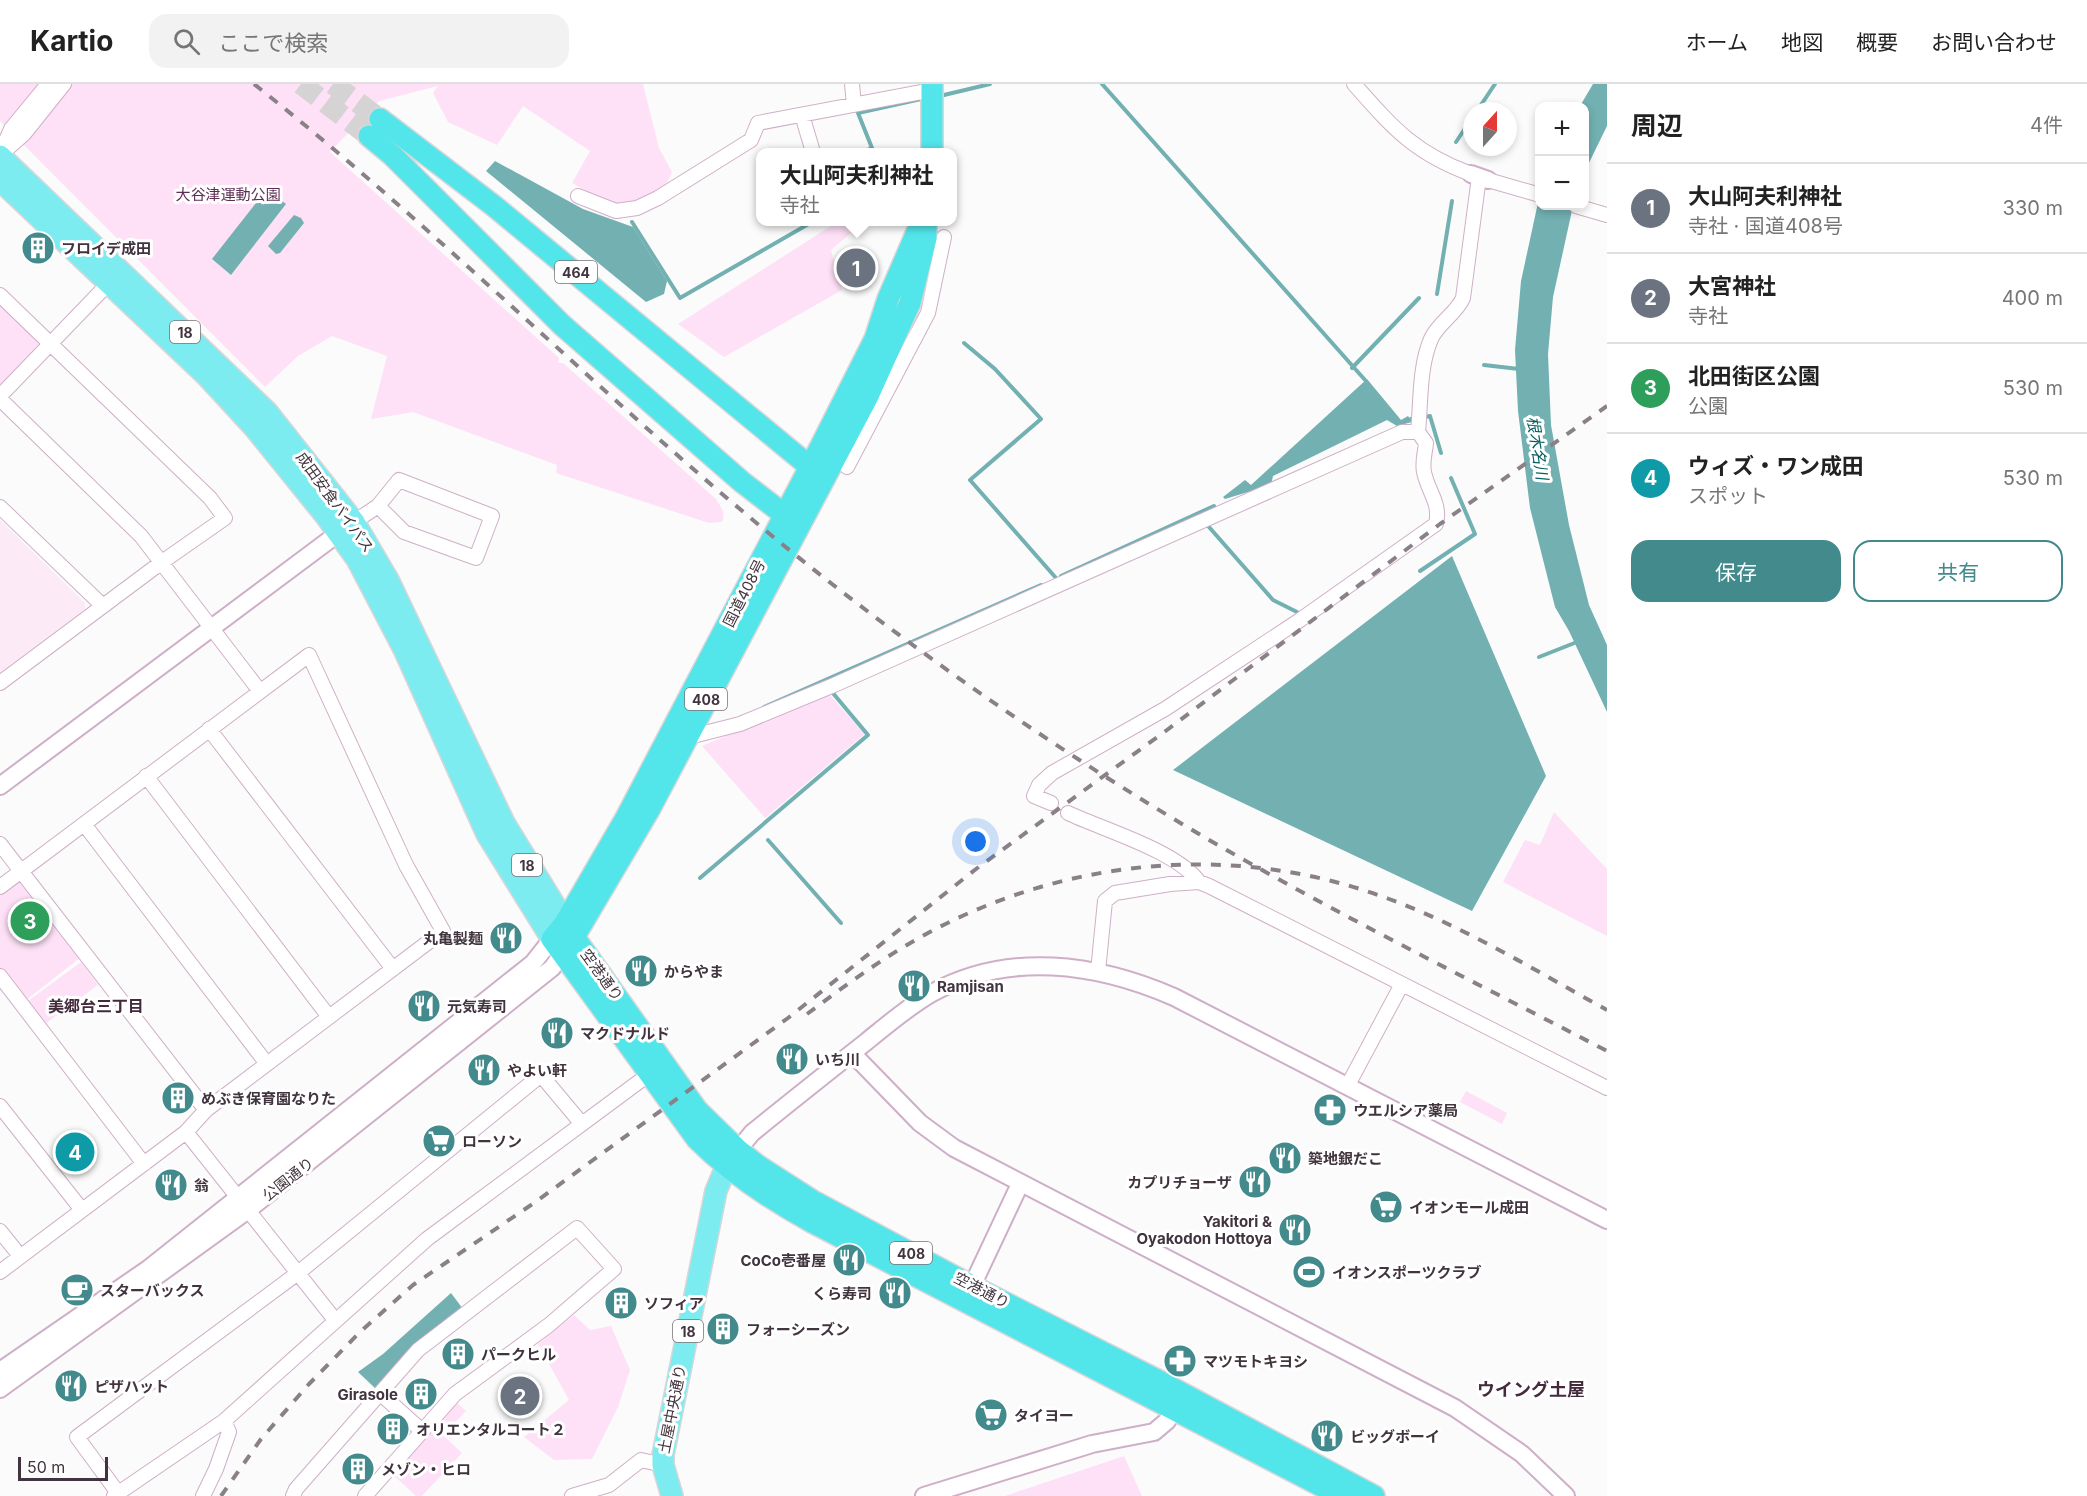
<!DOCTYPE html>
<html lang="ja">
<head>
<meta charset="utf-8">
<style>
	:root { --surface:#fff; --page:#f2f2f2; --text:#222; --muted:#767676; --line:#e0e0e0; --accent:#428a8c }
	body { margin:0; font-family:Inter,"Noto Sans JP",sans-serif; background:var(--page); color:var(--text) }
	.controls { position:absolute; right:18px; top:18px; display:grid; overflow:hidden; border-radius:12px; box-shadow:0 3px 9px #0003 }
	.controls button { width:54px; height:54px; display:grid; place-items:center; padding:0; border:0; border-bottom:2px solid var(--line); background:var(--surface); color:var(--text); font:30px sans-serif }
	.compass { position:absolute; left:1463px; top:18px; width:54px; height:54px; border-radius:50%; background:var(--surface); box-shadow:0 3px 9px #0003; rotate:21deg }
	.scale { position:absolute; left:18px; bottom:15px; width:90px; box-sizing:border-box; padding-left:6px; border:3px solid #41343e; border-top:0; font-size:16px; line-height:21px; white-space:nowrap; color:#41343e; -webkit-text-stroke:4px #fff; paint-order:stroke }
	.you { position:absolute; left:976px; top:758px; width:21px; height:21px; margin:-15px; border:4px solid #fff; border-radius:50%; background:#1a73e8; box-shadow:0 0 0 9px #1a73e833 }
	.badge { display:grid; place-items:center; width:39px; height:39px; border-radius:50%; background:var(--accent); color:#fff; font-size:20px; font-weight:700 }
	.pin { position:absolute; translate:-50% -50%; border:3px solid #fff; box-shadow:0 2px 6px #0006 }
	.popup { position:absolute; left:756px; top:64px; width:201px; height:78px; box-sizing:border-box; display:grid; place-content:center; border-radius:12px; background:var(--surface); filter:drop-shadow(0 2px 4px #0005); font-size:20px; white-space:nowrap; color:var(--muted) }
	.popup b { font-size:22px; color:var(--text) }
	.popup::after { content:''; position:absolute; left:50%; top:100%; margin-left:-12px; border:12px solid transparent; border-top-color:var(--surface) }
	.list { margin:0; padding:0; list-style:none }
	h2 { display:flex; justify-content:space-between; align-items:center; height:78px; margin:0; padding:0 24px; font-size:26px }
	h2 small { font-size:20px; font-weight:400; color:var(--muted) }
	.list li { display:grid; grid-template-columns:39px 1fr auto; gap:18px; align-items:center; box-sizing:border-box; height:90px; padding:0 24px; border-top:2px solid var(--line) }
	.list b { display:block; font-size:22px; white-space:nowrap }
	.list p { margin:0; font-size:20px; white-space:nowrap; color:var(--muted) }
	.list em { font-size:20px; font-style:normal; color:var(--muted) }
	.actions { display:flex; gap:12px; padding:18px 24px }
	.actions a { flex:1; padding:14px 0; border:2px solid var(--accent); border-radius:18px; text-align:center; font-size:21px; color:var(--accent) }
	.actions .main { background:var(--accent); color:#fff }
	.icon { flex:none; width:33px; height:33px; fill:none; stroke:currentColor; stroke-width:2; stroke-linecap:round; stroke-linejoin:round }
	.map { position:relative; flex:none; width:1607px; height:1412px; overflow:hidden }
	header { display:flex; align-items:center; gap:36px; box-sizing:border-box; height:84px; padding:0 30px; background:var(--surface); border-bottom:2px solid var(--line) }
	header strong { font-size:28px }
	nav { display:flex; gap:33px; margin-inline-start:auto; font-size:21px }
	.search { width:420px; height:54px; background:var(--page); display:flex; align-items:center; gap:15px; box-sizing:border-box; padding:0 21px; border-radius:18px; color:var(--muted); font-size:22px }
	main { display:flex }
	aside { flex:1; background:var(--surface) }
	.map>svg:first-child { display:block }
	.built { fill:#fcebf7 }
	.green { fill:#fee1f6 }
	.water { fill:#73b0b2 }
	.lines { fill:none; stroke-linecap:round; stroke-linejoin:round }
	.stream { stroke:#73b0b2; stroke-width:4 }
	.trunk-tunnel { stroke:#d6d3d5; stroke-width:21; stroke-dasharray:21 10; stroke-linecap:butt }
	.minor-casing { stroke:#cfafc7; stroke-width:16 }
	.tertiary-casing { stroke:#cfafc7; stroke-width:20 }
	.primary-casing { stroke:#d9d6d8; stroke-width:24 }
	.trunk-casing { stroke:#d9d6d8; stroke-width:24 }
	.minor { stroke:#fff; stroke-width:14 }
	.tertiary { stroke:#fff; stroke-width:16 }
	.primary { stroke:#7decf0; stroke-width:21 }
	.trunk { stroke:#52e6eb; stroke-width:21 }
	.rail { stroke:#898187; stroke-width:4; stroke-dasharray:10 10; stroke-linecap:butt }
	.labels { text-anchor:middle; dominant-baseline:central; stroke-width:6; stroke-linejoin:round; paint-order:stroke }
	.shield { fill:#fff; stroke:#7a7178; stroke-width:1.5 }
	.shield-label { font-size:14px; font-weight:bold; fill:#41343e }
	.park-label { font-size:15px; fill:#5f2c55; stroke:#fff }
	.poi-label { font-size:15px; font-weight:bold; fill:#41343e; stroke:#fff; text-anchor:start }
	.street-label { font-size:15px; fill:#41343e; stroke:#fff }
	.water-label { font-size:16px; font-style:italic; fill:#005e61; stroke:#fff }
	.neighbourhood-label { font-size:16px; font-weight:bold; fill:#432a3d; stroke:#fff }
	.quarter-label { font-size:18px; font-weight:bold; fill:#432a3d; stroke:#fff }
</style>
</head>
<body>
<header>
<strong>Kartio</strong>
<div class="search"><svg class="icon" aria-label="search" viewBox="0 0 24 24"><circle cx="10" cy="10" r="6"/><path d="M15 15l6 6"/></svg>ここで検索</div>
<nav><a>ホーム</a><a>地図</a><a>概要</a><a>お問い合わせ</a></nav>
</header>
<main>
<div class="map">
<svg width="1607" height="1412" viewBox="0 0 1607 1412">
	<rect width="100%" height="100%" fill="#fbfbfb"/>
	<path class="built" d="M0 436 85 519V525L0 589Z"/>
	<path class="green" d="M0 0H643L659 64 672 88 665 104C615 128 620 125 572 99L590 67 523 22 497 61 448 38 433 9 438 2 379 17 330 68 559 274 558 279H563L716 415C721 423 726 429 722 438L709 439 556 389 557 381 413 328 371 335 387 272 332 252 298 272 265 303 0 37Z
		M837 138H864L831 166 842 206 724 273 678 240Z
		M0 219 41 258 0 301Z
		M828 609 865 650 765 734 702 662Z
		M1554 728 1607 785V852L1503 798 1525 756 1540 761Z
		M21 787 85 870 21 920 0 892V804Z
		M81 878 98 901 45 940 28 917Z
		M1466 1007 1507 1029 1502 1040 1460 1018Z
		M574 1231 590 1246 611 1242 630 1286 618 1323 592 1375 554 1376 524 1353 569 1316 538 1260Z
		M456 1318 466 1327 443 1351 462 1369 422 1412H416L390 1388Z
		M1124 1372 1142 1412H1005Z"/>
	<path class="water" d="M1593 0H1607V42L1585 87 1584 22H1580Z
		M495 77 583 125 633 143 667 197 664 210 646 218 486 87Z
		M267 105 286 120 231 191 212 175Z
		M1539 114 1540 122H1573L1553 213 1548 270 1551 341 1569 441 1589 521 1607 561V628L1569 547 1555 523 1530 424 1518 327 1515 266 1521 197Z
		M294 131 301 134 304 139 280 169 276 170 268 162Z
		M1367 295 1401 336 1408 332 1412 338 1397 342 1387 336 1273 392 1271 401 1225 415 1223 413 1245 396 1251 401Z
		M1452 472 1546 692 1472 827 1173 686Z
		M451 1209 463 1225 376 1305 358 1288 383 1270Z"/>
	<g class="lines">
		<path class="stream" d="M1102 0 1365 296
			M944 11 990 0
			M1477 27 1495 0
			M1456 58 1472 34
			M862 68 872 64 858 29 921 15
			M632 138 680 214 812 138
			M1437 210 1452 117
			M964 259 995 285 1041 335 970 396 1056 494
			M1484 281 1519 285
			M1352 284 1419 214
			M1411 335 1430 332 1441 369
			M1209 443 1273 516 1297 528
			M1420 487 1475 450 1451 394
			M1061 492 1214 422
			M1539 573 1577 558
			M764 623 1041 501
			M768 756 841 839
			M700 794 868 651 832 608"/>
		<path class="trunk-tunnel" d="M301 0 369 52
			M333 0 380 35"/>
		<defs>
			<path id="minor" d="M852 0 854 21
				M1354 0C1393 44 1414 69 1471 90
				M802 31 813 68
				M1 68 11 45 48 0
				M0 71 24 50 64 0
				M1488 96 1540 111
				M578 112 616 127 637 124 658 114 751 56 758 39 932 6
				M1576 122 1607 131
				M0 211 210 414 225 434 162 478 0 599
				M0 312 108 200
				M0 315 141 452 259 606
				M847 383 928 229 944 153
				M0 423 103 522
				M354 438 378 422 399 396 492 432 476 474 404 448 378 422
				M209 645 393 885
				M685 654 740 640 834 601 1402 348H1418
				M146 692 329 933
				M1051 719 1034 712 1039 701 1052 689 1165 625 1300 536 1436 440C1441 419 1428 408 1424 388 1422 378 1425 369 1426 359L1418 348C1421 318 1419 283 1431 255 1438 239 1456 230 1463 214L1479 93
				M1068 729C1104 746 1177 767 1199 798
				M84 740 267 980
				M0 760 206 1026
				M0 803 309 571 406 781 443 847 206 1026 186 1048 0 1188
				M1098 887 1105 817 1115 809 1170 800 1199 798 1209 802 1607 1004
				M0 892 144 1080
				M1348 1001 1402 900
				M0 1022 82 1126
				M186 1048 335 1236
				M0 1147 20 1172
				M381 1310 422 1347
				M118 1409 77 1353 298 1189 541 991 582 1040
				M114 1412 224 1337 427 1155 648 991
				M203 1412 216 1385 229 1348 224 1337
				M293 1412 296 1405 418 1266 577 1144 614 1185 549 1241 455 1310 365 1412
				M572 1412 609 1401 641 1376 663 1381"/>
			<path id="tertiary" d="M1471 90 1488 96
				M0 702 348 442
				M852 969 920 1039 954 1064 1455 1324 1522 1370 1566 1412
				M738 1066 752 1049C790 1018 828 988 866 958 887 941 909 922 932 909 1009 867 1096 879 1174 913L1607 1136
				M972 1202 1020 1100
				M0 1287 148 1185 533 879 552 855
				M0 1305 248 1126 552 884 563 869
				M924 1412 1092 1360 1154 1348 1167 1337 1179 1316"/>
			<path id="primary" d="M0 72 267 328 354 438 388 496 504 739 574 853
				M0 96 207 292 254 343 326 432 357 475 405 567 487 750 552 855
				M672 1412 663 1381V1371L716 1107 726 1083 737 1067"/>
			<path id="trunk" d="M380 35 494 122 820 391
				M369 52 392 71 562 241 742 398 794 438
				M932 68V0
				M926 138V154L910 219 868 312 649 726 574 853 697 1026 738 1066 757 1081 813 1117 972 1202 1159 1297 1374 1412
				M917 148 888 215 875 255 821 362 626 734 565 839 552 855 697 1055C731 1089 770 1115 812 1138L1341 1412"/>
		</defs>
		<use href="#minor" class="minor-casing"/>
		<use href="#tertiary" class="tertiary-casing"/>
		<use href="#primary" class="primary-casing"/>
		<use href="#trunk" class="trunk-casing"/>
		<use href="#minor" class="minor"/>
		<use href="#tertiary" class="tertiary"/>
		<use href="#primary" class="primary"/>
		<use href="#trunk" class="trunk"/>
		<path class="rail" d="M254 0C454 158 631 343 832 500 949 591 1072 675 1199 750 1332 828 1471 896 1607 967
			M807 930C846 901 885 872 928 849 1069 773 1238 758 1389 815 1465 843 1536 887 1607 926
			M221 1412 261 1355 309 1300 360 1248 413 1201 534 1119 788 934 976 785 1167 646 1440 440 1607 322"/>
	</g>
	<defs>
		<symbol id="building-disc" viewBox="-11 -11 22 22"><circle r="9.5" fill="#428a8c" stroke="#fff"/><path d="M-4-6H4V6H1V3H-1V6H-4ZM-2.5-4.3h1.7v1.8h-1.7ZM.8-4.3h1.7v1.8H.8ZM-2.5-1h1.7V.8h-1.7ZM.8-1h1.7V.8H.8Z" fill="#fff"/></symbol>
		<symbol id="restaurant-disc" viewBox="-11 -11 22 22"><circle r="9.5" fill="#428a8c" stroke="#fff"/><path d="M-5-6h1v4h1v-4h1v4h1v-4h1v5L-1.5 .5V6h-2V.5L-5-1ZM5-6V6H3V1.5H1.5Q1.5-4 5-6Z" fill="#fff"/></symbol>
		<symbol id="pharmacy-disc" viewBox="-11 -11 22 22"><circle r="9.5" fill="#428a8c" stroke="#fff"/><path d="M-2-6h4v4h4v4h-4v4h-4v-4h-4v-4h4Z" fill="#fff"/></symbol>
		<symbol id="supermarket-disc" viewBox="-11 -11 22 22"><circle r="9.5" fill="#428a8c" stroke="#fff"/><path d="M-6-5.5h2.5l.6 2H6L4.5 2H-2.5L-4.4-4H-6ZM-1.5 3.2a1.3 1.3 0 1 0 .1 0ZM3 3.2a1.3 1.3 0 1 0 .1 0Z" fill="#fff"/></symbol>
		<symbol id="stadium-disc" viewBox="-11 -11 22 22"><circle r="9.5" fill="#428a8c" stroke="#fff"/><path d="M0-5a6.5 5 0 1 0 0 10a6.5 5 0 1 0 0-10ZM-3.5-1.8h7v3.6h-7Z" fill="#fff"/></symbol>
		<symbol id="cafe-disc" viewBox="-11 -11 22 22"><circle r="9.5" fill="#428a8c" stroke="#fff"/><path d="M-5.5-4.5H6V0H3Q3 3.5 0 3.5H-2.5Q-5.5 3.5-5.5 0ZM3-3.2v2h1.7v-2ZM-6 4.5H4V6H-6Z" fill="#fff"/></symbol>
	</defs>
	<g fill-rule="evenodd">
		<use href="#building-disc" x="19" y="145" width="38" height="38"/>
		<use href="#restaurant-disc" x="487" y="835" width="38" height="38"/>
		<use href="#restaurant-disc" x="622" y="868" width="38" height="38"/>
		<use href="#restaurant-disc" x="895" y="883" width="38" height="38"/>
		<use href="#restaurant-disc" x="405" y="903" width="38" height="38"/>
		<use href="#restaurant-disc" x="538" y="930" width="38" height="38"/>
		<use href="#restaurant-disc" x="773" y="956" width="38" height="38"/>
		<use href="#restaurant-disc" x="465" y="967" width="38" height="38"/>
		<use href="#building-disc" x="159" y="995" width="38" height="38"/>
		<use href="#pharmacy-disc" x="1311" y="1007" width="38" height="38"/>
		<use href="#supermarket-disc" x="420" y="1038" width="38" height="38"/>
		<use href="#restaurant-disc" x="1266" y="1055" width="38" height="38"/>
		<use href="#restaurant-disc" x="1236" y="1079" width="38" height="38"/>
		<use href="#restaurant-disc" x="152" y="1082" width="38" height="38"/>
		<use href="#supermarket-disc" x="1367" y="1104" width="38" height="38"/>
		<use href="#restaurant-disc" x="1276" y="1127" width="38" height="38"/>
		<use href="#restaurant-disc" x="830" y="1157" width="38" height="38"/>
		<use href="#stadium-disc" x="1290" y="1169" width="38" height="38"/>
		<use href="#cafe-disc" x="58" y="1187" width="38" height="38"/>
		<use href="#restaurant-disc" x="876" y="1190" width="38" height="38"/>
		<use href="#building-disc" x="602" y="1200" width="38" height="38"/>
		<use href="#building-disc" x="704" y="1226" width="38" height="38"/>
		<use href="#building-disc" x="439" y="1251" width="38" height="38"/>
		<use href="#pharmacy-disc" x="1161" y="1258" width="38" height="38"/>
		<use href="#restaurant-disc" x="52" y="1283" width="38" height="38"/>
		<use href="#building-disc" x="402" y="1291" width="38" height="38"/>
		<use href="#supermarket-disc" x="972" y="1312" width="38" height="38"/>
		<use href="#building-disc" x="374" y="1326" width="38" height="38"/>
		<use href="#restaurant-disc" x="1308" y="1333" width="38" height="38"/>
		<use href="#building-disc" x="339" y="1366" width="38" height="38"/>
	</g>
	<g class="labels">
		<g class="shield">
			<rect x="555" y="177" width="42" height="22" rx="4.5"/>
			<rect x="170" y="237" width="30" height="22" rx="4.5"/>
			<rect x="685" y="604" width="42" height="22" rx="4.5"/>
			<rect x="512" y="770" width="30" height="22" rx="4.5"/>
			<rect x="890" y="1158" width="42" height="22" rx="4.5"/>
			<rect x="673" y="1236" width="30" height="22" rx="4.5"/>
		</g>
		<g class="shield-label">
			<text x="576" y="188">464</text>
			<text x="185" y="248">18</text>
			<text x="706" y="615">408</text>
			<text x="527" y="781">18</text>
			<text x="911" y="1169">408</text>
			<text x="688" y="1247">18</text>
		</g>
		<g class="park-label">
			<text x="228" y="110">大谷津運動公園</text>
		</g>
		<g class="poi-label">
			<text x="61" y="164">フロイデ成田</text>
			<text x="483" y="854" text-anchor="end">丸亀製麺</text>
			<text x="664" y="887">からやま</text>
			<text x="937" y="902">Ramjisan</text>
			<text x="447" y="922">元気寿司</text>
			<text x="580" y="949">マクドナルド</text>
			<text x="815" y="975">いち川</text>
			<text x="507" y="986">やよい軒</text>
			<text x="201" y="1014">めぶき保育園なりた</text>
			<text x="1353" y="1026">ウエルシア薬局</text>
			<text x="462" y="1057">ローソン</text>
			<text x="1308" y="1074">築地銀だこ</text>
			<text x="1232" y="1098" text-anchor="end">カプリチョーザ</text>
			<text x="194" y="1101">翁</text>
			<text x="1409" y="1123">イオンモール成田</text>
			<text x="1272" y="1137" text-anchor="end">Yakitori &amp;<tspan x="1272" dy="17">Oyakodon Hottoya</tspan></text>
			<text x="826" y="1176" text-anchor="end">CoCo壱番屋</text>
			<text x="1332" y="1188">イオンスポーツクラブ</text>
			<text x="100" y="1206">スターバックス</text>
			<text x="872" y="1209" text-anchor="end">くら寿司</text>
			<text x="644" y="1219">ソフィア</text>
			<text x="746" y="1245">フォーシーズン</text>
			<text x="481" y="1270">パークヒル</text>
			<text x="1203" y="1277">マツモトキヨシ</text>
			<text x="94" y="1302">ピザハット</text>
			<text x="398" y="1310" text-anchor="end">Girasole</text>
			<text x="1014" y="1331">タイヨー</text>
			<text x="416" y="1345">オリエンタルコート２</text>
			<text x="1350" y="1352">ビッグボーイ</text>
			<text x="381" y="1385">メゾン・ヒロ</text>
		</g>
		<g class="street-label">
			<text transform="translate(335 418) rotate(54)">成田安食バイパス</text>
			<text transform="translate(744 509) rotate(-63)">国道408号</text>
			<text transform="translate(602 891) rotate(54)">空港通り</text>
			<text transform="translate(288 1095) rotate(-38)">公園通り</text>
			<text transform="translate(982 1206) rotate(27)">空港通り</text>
			<text transform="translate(672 1325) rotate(-79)">土屋中央通り</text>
		</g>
		<g class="water-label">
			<text transform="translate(1538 364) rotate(81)">根木名川</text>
		</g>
		<g class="neighbourhood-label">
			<text x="96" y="922">美郷台三丁目</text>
		</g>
		<g class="quarter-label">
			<text x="1531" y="1305">ウイング土屋</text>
		</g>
	</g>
</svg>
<div class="controls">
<button>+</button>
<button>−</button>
</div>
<svg class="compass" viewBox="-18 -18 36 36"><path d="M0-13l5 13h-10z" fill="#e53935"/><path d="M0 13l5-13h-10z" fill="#767676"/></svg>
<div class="scale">50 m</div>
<div class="you"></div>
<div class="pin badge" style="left:856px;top:184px;background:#6b7280">1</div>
<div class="popup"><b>大山阿夫利神社</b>寺社</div>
<div class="pin badge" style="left:520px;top:1312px;background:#6b7280">2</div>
<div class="pin badge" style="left:30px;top:837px;background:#2e9e5b">3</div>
<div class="pin badge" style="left:75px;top:1068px;background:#0f9aa8">4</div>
</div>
<aside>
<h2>周辺<small>4件</small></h2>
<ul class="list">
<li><span class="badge" style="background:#6b7280">1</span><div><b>大山阿夫利神社</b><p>寺社 · 国道408号</p></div><em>330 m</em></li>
<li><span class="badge" style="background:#6b7280">2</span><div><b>大宮神社</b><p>寺社</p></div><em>400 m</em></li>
<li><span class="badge" style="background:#2e9e5b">3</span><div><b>北田街区公園</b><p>公園</p></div><em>530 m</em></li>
<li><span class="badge" style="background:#0f9aa8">4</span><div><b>ウィズ・ワン成田</b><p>スポット</p></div><em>530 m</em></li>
</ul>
<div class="actions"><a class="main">保存</a><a>共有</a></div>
</aside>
</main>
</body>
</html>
